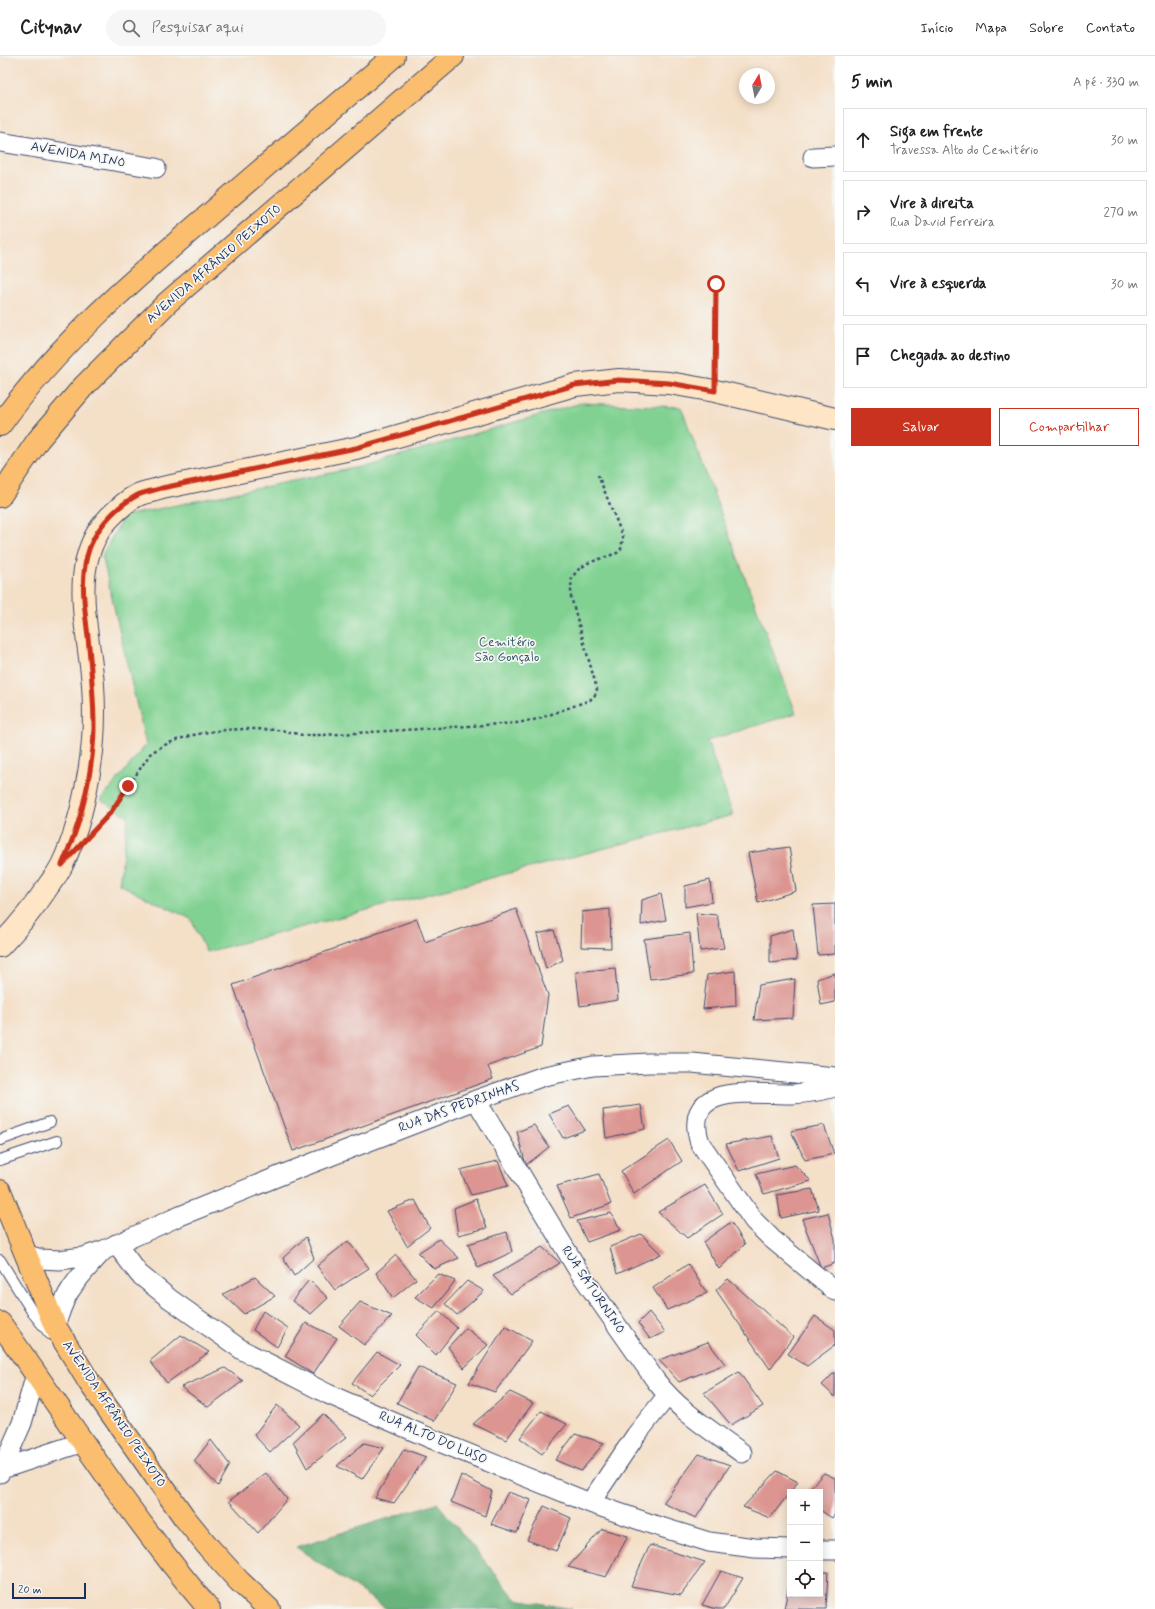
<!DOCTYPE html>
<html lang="pt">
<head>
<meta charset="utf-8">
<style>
	:root { --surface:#fff; --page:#f6f6f6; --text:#202124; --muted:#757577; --line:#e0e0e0; --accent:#c8321e }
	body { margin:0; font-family:Mynerve,sans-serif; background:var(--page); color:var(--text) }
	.controls { position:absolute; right:12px; bottom:12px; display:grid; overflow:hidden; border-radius:0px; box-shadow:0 2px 10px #0003 }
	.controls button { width:36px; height:36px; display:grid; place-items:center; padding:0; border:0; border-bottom:1px solid var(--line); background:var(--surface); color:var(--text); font:20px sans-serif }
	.compass { position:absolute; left:739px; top:12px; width:36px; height:36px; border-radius:50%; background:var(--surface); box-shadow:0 2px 10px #0003; rotate:10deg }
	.scale { position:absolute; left:12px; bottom:10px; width:74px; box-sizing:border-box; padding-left:4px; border:2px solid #1b2f5e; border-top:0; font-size:11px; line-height:14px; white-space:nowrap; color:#1b2f5e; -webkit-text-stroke:3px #f6f6f2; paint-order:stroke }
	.stop { position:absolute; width:12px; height:12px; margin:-9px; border:3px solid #c8321e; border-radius:50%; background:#fff }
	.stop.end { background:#c8321e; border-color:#fff; box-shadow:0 1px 4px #0008 }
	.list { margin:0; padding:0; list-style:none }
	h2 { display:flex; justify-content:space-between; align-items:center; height:52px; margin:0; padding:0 16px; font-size:17px }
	h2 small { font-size:13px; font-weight:400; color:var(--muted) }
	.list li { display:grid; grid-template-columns:26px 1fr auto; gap:12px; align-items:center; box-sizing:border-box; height:64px; margin:0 8px 8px; padding:0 8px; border:1px solid var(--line); border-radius:0px }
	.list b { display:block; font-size:15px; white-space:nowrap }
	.list p { margin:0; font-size:13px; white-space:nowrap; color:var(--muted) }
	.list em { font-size:13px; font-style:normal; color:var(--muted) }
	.actions { display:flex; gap:8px; padding:12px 16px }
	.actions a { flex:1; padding:9px 0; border:1px solid var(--accent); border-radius:0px; text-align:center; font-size:14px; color:var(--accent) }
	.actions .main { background:var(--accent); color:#fff }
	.icon { flex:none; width:22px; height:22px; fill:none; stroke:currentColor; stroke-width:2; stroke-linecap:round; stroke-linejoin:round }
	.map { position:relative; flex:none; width:835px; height:1553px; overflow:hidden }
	header { display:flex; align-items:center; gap:24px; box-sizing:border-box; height:56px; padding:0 20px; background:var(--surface); border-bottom:1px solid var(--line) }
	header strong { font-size:19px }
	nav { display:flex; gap:22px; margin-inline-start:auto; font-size:14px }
	.search { width:280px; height:36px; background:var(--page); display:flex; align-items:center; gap:10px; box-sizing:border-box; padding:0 14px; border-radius:22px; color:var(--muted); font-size:15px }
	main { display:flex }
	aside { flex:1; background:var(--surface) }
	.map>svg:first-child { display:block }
	.green { fill:#81d292; stroke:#4e8078 }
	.forest { fill:#68b47c; stroke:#42726d }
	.building { fill:#dc9591 }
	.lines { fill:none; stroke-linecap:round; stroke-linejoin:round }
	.service-casing { stroke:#3c496e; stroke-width:12 }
	.minor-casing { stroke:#3c496e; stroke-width:21 }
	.secondary-casing { stroke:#3c496e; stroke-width:24 }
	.primary-casing { stroke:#3c496e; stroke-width:24 }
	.path { stroke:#3c496e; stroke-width:2.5; stroke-dasharray:3 3; stroke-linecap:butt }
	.service { stroke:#fff; stroke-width:10 }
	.minor { stroke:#fff; stroke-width:19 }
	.secondary { stroke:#fde5c5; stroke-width:22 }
	.primary { stroke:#fbbd6e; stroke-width:22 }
	.route { stroke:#c8321e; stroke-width:5 }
	.labels { text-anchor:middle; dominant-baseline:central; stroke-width:3.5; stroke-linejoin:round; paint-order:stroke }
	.street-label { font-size:13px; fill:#1b2f5e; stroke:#f6f6f2 }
	.park-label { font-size:13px; fill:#34586b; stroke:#f6f6f2 }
</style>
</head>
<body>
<header>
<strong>Citynav</strong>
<div class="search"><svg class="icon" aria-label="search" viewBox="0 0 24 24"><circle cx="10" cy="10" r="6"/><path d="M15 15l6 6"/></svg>Pesquisar aqui</div>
<nav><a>Início</a><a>Mapa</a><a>Sobre</a><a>Contato</a></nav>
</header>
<main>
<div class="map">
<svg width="835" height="1553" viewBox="0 0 835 1553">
	<rect width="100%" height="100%" fill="#f6f6f2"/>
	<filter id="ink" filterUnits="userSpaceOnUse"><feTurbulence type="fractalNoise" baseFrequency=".025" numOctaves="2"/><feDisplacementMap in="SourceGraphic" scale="8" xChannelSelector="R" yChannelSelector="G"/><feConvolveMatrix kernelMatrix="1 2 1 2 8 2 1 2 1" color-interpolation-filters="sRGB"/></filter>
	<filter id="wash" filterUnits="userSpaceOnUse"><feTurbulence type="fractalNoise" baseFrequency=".012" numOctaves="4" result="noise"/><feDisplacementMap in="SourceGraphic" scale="16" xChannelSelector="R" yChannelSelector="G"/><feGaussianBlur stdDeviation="0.9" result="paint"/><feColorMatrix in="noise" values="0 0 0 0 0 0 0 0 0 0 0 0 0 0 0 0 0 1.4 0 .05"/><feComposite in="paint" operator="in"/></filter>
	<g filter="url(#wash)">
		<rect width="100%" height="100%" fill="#f4dfc7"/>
		<path class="green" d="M581 347 681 351 796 657 707 685 733 759 206 896 191 863 119 828 128 760 101 744 146 689 102 499 124 460 360 411Z"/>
		<path class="forest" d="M437 1447 516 1543 572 1553H387L296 1491Z"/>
		<g id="blocks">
			<path class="building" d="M789 791 796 835 758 847 748 797Z
				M710 824 712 846 685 851V830Z
				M661 838 666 864 641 869 642 844Z
				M835 848V898L818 899 813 849Z
				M516 853 548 939 541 991 488 1010 493 1023 293 1095 233 929 417 863 425 886Z
				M610 853 611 892 581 891 582 856Z
				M696 857 717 859 724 892 700 895Z
				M793 873 797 904 770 907V880Z
				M554 874 563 904 546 913 537 878Z
				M690 877 693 918 650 923 644 883Z
				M615 912 618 944 580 950 576 916Z
				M735 915 736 950 703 953 707 919Z
				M835 917V946L821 949 817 923Z
				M795 923 793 962 754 964 759 929Z
				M641 1049 645 1073 606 1082 603 1054Z
				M569 1050 585 1074 563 1082 549 1058Z
				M534 1069 549 1091 526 1109 517 1076Z
				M824 1069 834 1098 805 1104 791 1075Z
				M772 1080 779 1102 739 1115 726 1088Z
				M669 1084 682 1105 634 1138 621 1115Z
				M498 1105 508 1130 471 1139 460 1114Z
				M795 1109 811 1125 764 1138 756 1118Z
				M599 1118 611 1148 571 1162 557 1130Z
				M705 1129 723 1158 687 1182 658 1156Z
				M812 1133 819 1154 781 1162 777 1139Z
				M476 1143 487 1172 458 1179 454 1152Z
				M415 1144 430 1172 407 1190 387 1155Z
				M611 1157 621 1174 587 1186 577 1165Z
				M828 1157 835 1183V1207L821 1212 802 1163Z
				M731 1166 745 1188 719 1213 703 1186Z
				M507 1176 512 1196 478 1212 468 1188Z
				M641 1178 661 1198 617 1218 610 1191Z
				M306 1181 314 1202 294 1220 283 1202Z
				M439 1183 459 1202 434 1213 418 1197Z
				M348 1185 369 1212 335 1234 317 1210Z
				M542 1191 560 1207 511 1238 493 1220Z
				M396 1199 416 1223 393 1242 376 1217Z
				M688 1208 707 1237 667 1254 653 1232Z
				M438 1218 455 1225 434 1252 415 1241Z
				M255 1221 275 1240 244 1258 223 1238Z
				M728 1223 793 1281 770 1313 716 1234Z
				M309 1224 328 1242 311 1258 292 1245Z
				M467 1225 484 1235 457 1259 445 1248Z
				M360 1246 392 1260 364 1289 339 1270Z
				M263 1255 288 1272 277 1291 253 1274Z
				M439 1255 457 1272 436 1299 416 1279Z
				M649 1256 665 1276 650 1283 638 1267Z
				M815 1260 835 1274V1289L807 1310 788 1298Z
				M306 1267 337 1282 313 1318 285 1300Z
				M505 1270 532 1285 495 1336 469 1327Z
				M466 1272 488 1289 464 1312 448 1291Z
				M181 1279 209 1296 167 1327 150 1305Z
				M708 1286 725 1308 679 1326 659 1304Z
				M377 1296 400 1309 370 1339 352 1327Z
				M418 1311 457 1327 434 1365 397 1347Z
				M225 1312 243 1325 208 1351 181 1331Z
				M739 1316 763 1350 731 1369 704 1337Z
				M835 1316V1341L822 1329Z
				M510 1336 533 1347 506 1384 473 1368Z
				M277 1349 299 1369 270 1396 254 1379Z
				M541 1355 567 1368 542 1398 520 1382Z
				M323 1358 347 1381 307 1412 293 1386Z
				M575 1378 604 1387 581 1415 555 1404Z
				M211 1384 230 1409 218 1430 194 1405Z
				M364 1387 384 1392 362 1423 337 1410Z
				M404 1393 426 1401 394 1447 375 1442Z
				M699 1398 730 1409 696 1462 663 1447Z
				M777 1415 798 1426 770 1462 743 1451Z
				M266 1417 287 1443 258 1477 229 1445Z
				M824 1417 835 1422V1458L832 1462 820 1454V1436H806Z
				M461 1419 492 1435 485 1460 451 1446Z
				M508 1436 531 1444 517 1477 491 1468Z
				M544 1450 571 1462 556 1495 527 1484Z
				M602 1473 628 1480 606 1521 568 1511Z
				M650 1489 705 1506 681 1539 631 1530Z
				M721 1515 743 1522 724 1553H717L702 1549Z
				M820 1516H828L826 1553H784L789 1529 790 1538H820Z"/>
		</g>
	</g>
	<g filter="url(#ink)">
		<use href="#blocks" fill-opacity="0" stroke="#3c496e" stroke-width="1"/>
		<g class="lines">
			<defs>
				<path id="service" d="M0 1084 50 1066
					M0 1104 57 1085
					M0 1204 33 1257 50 1278"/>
				<path id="minor" d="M0 86 156 112
					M813 101 835 100
					M835 1031C821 1035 807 1037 793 1038 756 1039 680 1024 700 1087L754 1165 772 1183 835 1235
					M476 1044 578 1214 656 1325C679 1355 712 1375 742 1397
					M116 1188 139 1218 170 1243 242 1294 328 1338 432 1383 590 1447 654 1469 709 1486 755 1492 790 1493
					M25 1198 41 1203 59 1204 83 1201 104 1194 175 1162 284 1118 476 1044 544 1020 593 1010 649 1007H692L835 1021
					M55 1270C60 1257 63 1244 71 1233 80 1219 92 1207 103 1195
					M2 1413 83 1386
					M0 1417 22 1367 36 1318
					M590 1447 636 1379 667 1340
					M820 1494H835"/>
				<path id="secondary" d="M0 890C19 870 36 849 51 826 55 821 59 815 62 809 75 782 83 751 88 722 94 691 95 659 93 629 89 573 66 506 110 461 118 453 126 445 136 440 143 436 154 435 162 432L356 392 575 329 619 324 669 327 715 335 835 363"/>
				<path id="primary" d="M0 369C60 286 134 223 211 157 272 105 333 52 394 0
					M0 440 38 384 83 331 168 246 453 0
					M0 1135 55 1270 89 1326 184 1461 210 1493 239 1525 269 1553
					M0 1267C69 1364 132 1463 209 1553"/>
			</defs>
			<use href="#service" class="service-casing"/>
			<use href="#minor" class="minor-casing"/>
			<use href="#secondary" class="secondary-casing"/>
			<use href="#primary" class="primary-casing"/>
			<path class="path" d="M715 312 716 228
				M105 763 111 756 150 698C182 674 236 671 275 674 284 674 293 677 302 679 309 679 316 679 323 679L517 667 538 663 590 644 595 639 597 633 571 541V532L572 521 579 513 588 507 617 497 621 493 623 481 598 419"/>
			<use href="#service" class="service"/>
			<use href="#minor" class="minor"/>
			<use href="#secondary" class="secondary"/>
			<use href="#primary" class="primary"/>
		</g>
	</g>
	<g class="lines" filter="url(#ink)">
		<path class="route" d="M128 730 111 756 62 809C68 794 75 779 79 764 87 737 94 699 94 671 94 641 91 611 88 581 85 554 80 526 87 500 93 475 114 452 136 440 143 436 153 435 162 432L356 392 575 329 619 324 669 327 715 335 716 228"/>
	</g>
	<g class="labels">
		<g class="street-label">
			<text transform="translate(78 99) rotate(10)">AVENIDA MINO</text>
			<text transform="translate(214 208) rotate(-41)">AVENIDA AFRÂNIO PEIXOTO</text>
			<text transform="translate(459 1051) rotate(-20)">RUA DAS PEDRINHAS</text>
			<text transform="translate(593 1234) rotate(56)">RUA SATURNINO</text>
			<text transform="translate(114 1358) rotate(56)">AVENIDA AFRÂNIO PEIXOTO</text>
			<text transform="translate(433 1382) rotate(23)">RUA ALTO DO LUSO</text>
		</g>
		<g class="park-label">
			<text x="507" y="586">Cemitério<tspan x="507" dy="15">São Gonçalo</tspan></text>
		</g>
	</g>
</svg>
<div class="controls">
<button>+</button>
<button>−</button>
<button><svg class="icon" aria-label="locate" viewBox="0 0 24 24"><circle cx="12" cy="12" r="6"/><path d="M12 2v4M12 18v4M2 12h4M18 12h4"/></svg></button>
</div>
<svg class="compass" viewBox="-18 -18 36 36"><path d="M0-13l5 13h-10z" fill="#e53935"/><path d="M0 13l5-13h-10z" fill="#757577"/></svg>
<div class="scale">20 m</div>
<div class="stop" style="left:716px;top:228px"></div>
<div class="stop end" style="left:128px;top:730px"></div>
</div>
<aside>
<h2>5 min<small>A pé · 330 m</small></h2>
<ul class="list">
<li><svg class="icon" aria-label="ahead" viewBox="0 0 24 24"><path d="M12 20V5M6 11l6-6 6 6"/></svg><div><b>Siga em frente</b><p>Travessa Alto do Cemitério</p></div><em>30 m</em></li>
<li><svg class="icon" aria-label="right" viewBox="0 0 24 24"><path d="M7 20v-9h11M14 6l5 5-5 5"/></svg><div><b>Vire à direita</b><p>Rua David Ferreira</p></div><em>270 m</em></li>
<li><svg class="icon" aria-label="left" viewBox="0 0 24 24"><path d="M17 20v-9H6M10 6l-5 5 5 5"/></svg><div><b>Vire à esquerda</b></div><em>30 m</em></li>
<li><svg class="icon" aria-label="arrive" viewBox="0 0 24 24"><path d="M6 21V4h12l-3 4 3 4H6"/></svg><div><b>Chegada ao destino</b></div></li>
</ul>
<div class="actions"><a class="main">Salvar</a><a>Compartilhar</a></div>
</aside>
</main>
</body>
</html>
